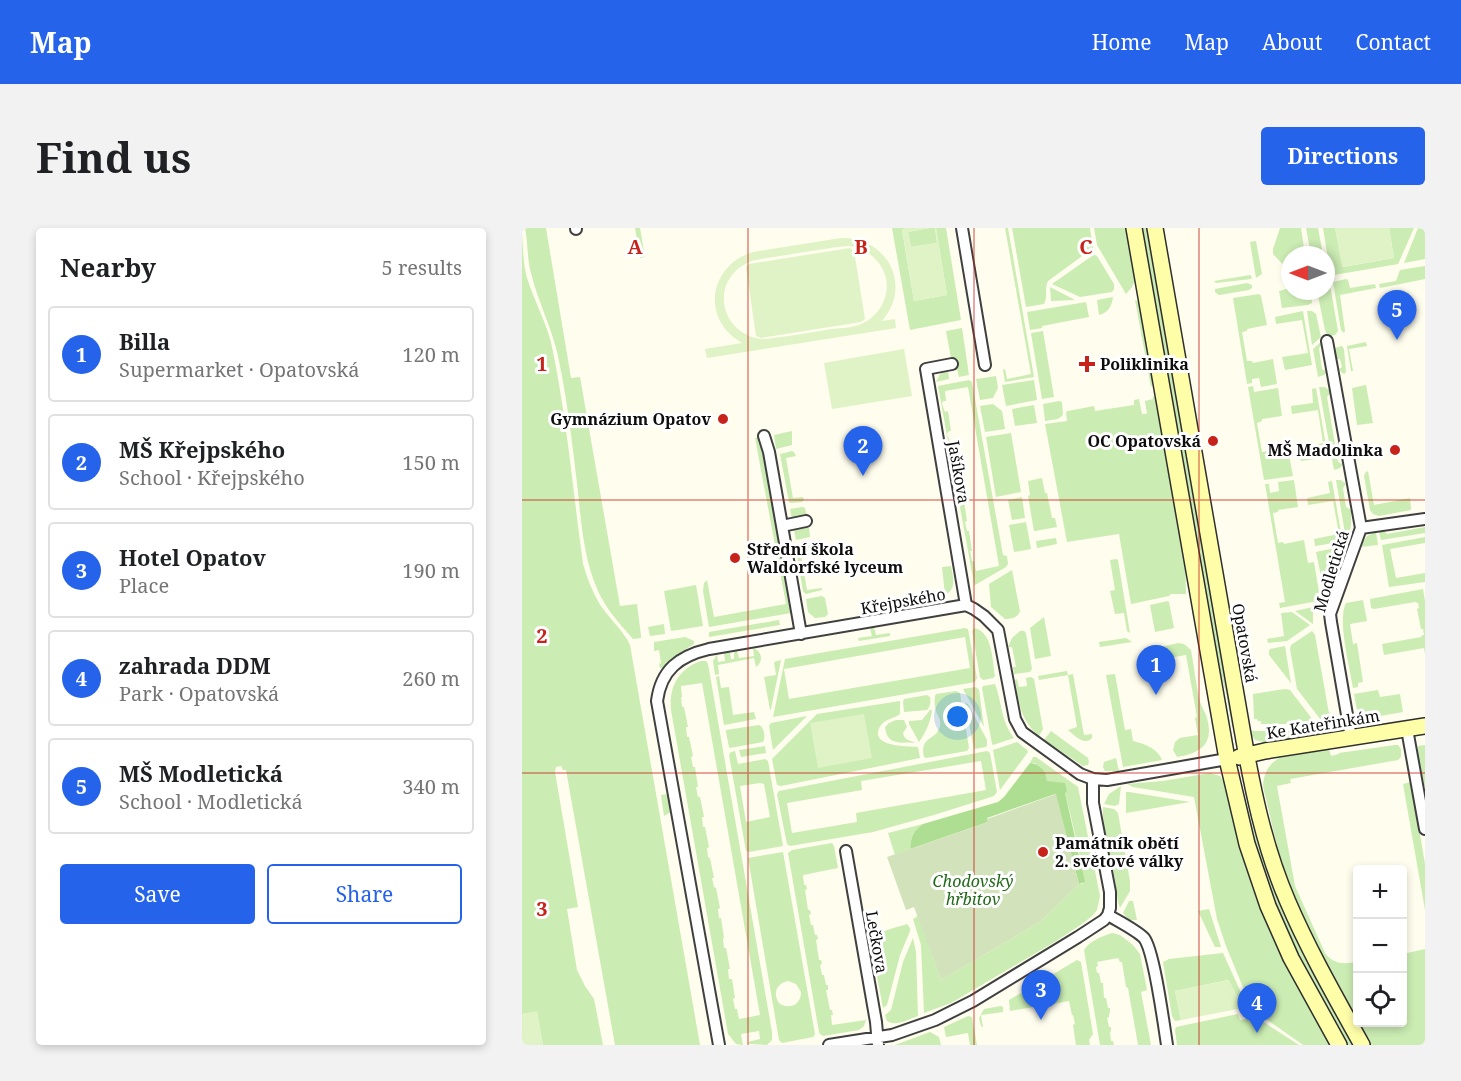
<!DOCTYPE html>
<html lang="en">
<head>
<meta charset="utf-8">
<style>
	:root { --surface:#fff; --page:#f2f2f2; --text:#202124; --muted:#757577; --line:#e0e0e0; --accent:#2563eb }
	body { margin:0; font-family:"Noto Serif",serif; background:var(--page); color:var(--text) }
	.controls { position:absolute; right:18px; bottom:18px; display:grid; overflow:hidden; border-radius:6px; box-shadow:0 3px 9px #0003 }
	.controls button { width:54px; height:54px; display:grid; place-items:center; padding:0; border:0; border-bottom:2px solid var(--line); background:var(--surface); color:var(--text); font:30px sans-serif }
	.compass { position:absolute; left:759px; top:18px; width:54px; height:54px; border-radius:50%; background:var(--surface); box-shadow:0 3px 9px #0003; rotate:270deg }
	.you { position:absolute; left:436px; top:489px; width:21px; height:21px; margin:-15px; border:4px solid #fff; border-radius:50%; background:#1a73e8; box-shadow:0 0 0 9px #1a73e833 }
	.badge { display:grid; place-items:center; width:39px; height:39px; border-radius:50%; background:var(--accent); color:#fff; font-size:20px; font-weight:700 }
	.pin { position:absolute; translate:-50% -50px; filter:drop-shadow(0 2px 3px #0008) }
	.pin::after { content:''; position:absolute; top:32px; width:21px; height:18px; background:inherit; clip-path:polygon(0 0,100% 0,50% 100%) }
	.list { margin:0; padding:0; list-style:none }
	h2 { display:flex; justify-content:space-between; align-items:center; height:78px; margin:0; padding:0 24px; font-size:26px }
	h2 small { font-size:20px; font-weight:400; color:var(--muted) }
	.list li { display:grid; grid-template-columns:39px 1fr auto; gap:18px; align-items:center; box-sizing:border-box; height:96px; margin:0 12px 12px; padding:0 12px; border:2px solid var(--line); border-radius:6px }
	.list b { display:block; font-size:22px; white-space:nowrap }
	.list p { margin:0; font-size:20px; white-space:nowrap; color:var(--muted) }
	.list em { font-size:20px; font-style:normal; color:var(--muted) }
	.actions { display:flex; gap:12px; padding:18px 24px }
	.actions a { flex:1; padding:14px 0; border:2px solid var(--accent); border-radius:6px; text-align:center; font-size:21px; color:var(--accent) }
	.actions .main { background:var(--accent); color:#fff }
	.icon { flex:none; width:33px; height:33px; fill:none; stroke:currentColor; stroke-width:2; stroke-linecap:round; stroke-linejoin:round }
	.map { position:relative; flex:none; width:903px; height:817px; overflow:hidden; border-radius:6px }
	header { display:flex; align-items:center; gap:36px; box-sizing:border-box; height:84px; padding:0 30px; background:var(--accent); color:#fff }
	header strong { font-size:28px }
	nav { display:flex; gap:33px; margin-inline-start:auto; font-size:21px }
	.intro { display:flex; align-items:center; justify-content:space-between; box-sizing:border-box; height:144px; padding:0 36px }
	h1 { margin:0; font-size:42px }
	.button { padding:15px 27px; border-radius:6px; background:var(--accent); color:#fff; font-size:21px; font-weight:700 }
	main { display:flex; gap:36px; padding:0 36px }
	aside { flex:1; background:var(--surface); border-radius:6px; box-shadow:0 3px 9px #0003 }
	.map>svg:first-child { display:block }
	.green { fill:#cbecb3; fill-rule:evenodd }
	.forest { fill:#adde91 }
	.cemetery { fill:#d2e3bc }
	.pitch { fill:#dff3c6; fill-rule:evenodd }
	.lines { fill:none; stroke-linecap:round; stroke-linejoin:round }
	.street-casing { stroke:#404040; stroke-width:14 }
	.secondary-casing { stroke:#2f2f2f; stroke-width:18 }
	.street { stroke:#fff; stroke-width:10 }
	.secondary { stroke:#fffea8; stroke-width:15 }
	.grid { fill:none; stroke:#c7231b; stroke-width:1.5; stroke-opacity:0.55 }
	.poi-dot { fill:#c7231b; stroke:#fff; stroke-width:2 }
	.labels { text-anchor:middle; dominant-baseline:central; stroke-width:6; stroke-linejoin:round; paint-order:stroke }
	.poi-label { font-size:16px; font-weight:bold; fill:#0d0d0d; stroke:#fff; text-anchor:start }
	.street-label { font-size:16px; fill:#0d0d0d; stroke:#fff }
	.park-label { font-size:16px; font-style:italic; fill:#216918; stroke:#fff }
	.grid-label { font-size:20px; text-anchor:middle; font-weight:bold; fill:#c7231b; stroke:#fff; stroke-width:6; stroke-linejoin:round; paint-order:stroke }
</style>
</head>
<body>
<header>
<strong>Map</strong>
<nav><a>Home</a><a>Map</a><a>About</a><a>Contact</a></nav>
</header>
<div class="intro"><h1>Find us</h1><a class="button">Directions</a></div>
<main>
<aside>
<h2>Nearby<small>5 results</small></h2>
<ul class="list">
<li><span class="badge">1</span><div><b>Billa</b><p>Supermarket · Opatovská</p></div><em>120 m</em></li>
<li><span class="badge">2</span><div><b>MŠ Křejpského</b><p>School · Křejpského</p></div><em>150 m</em></li>
<li><span class="badge">3</span><div><b>Hotel Opatov</b><p>Place</p></div><em>190 m</em></li>
<li><span class="badge">4</span><div><b>zahrada DDM</b><p>Park · Opatovská</p></div><em>260 m</em></li>
<li><span class="badge">5</span><div><b>MŠ Modletická</b><p>School · Modletická</p></div><em>340 m</em></li>
</ul>
<div class="actions"><a class="main">Save</a><a>Share</a></div>
</aside>
<div class="map">
<svg width="903" height="817" viewBox="0 0 903 817">
	<rect width="100%" height="100%" fill="#fffded"/>
	<path class="green" d="M3 0H24L49 150 58 149 98 378 115 376 119 408V410L111 411C98 396 84 381 76 363 61 329 59 292 55 255 50 213 45 170 36 128 30 100 16 74 9 45 5 31 6 15 3 0Z
		M113 0H118L123 29 118 30Z
		M370 0H386L380 2 392 73 425 67 414 0H424L439 92 388 102Z
		M407 0H413L415 15 389 19 386 4Z
		M483 0H486L512 149 483 154 481 142 483 141 485 151 509 146Z
		M490 0H568L571 20 526 53C522 61 526 70 522 76L504 79Z
		M572 0H606L614 50 610 59 604 66 575 17Z
		M619 0H625L706 463 714 498 710 499 704 465 693 423Z
		M758 0H779L783 27H768V44L751 26V21Z
		M784 0H796L801 27H789Z
		M801 0H813L821 39 872 30 867 0H892L877 34 876 36 812 47 810 46 808 43Z
		M896 0 903 1V31L882 35Z
		M0 5C1 20 1 35 5 50 12 73 25 95 30 119 45 191 51 264 61 336 65 350 70 363 77 375 85 388 104 406 108 417L178 817H93L44 542H41L39 538 34 539 33 544 56 679 45 681 55 742 63 758 72 771 81 817H21L15 784 0 786Z
		M734 13 740 46 734 50 728 14Z
		M573 27 575 28 592 56V61L590 64 558 69 530 56 570 28Z
		M903 38V51L858 60 857 56 874 53 878 42Z
		M728 47 730 49 729 51 694 55 692 53Z
		M824 51 826 52 828 60 853 56 854 60 818 67 823 103 822 105 819 102 811 54Z
		M804 54H806L808 57 816 103 813 107 808 108 804 105 803 102 795 63H804Z
		M725 55 730 57V60L727 62 697 67 693 64V61Z
		M528 59 553 72 529 73Z
		M768 60V63H789L790 75 786 77 760 80 757 63Z
		M737 66 739 68 745 97 725 101V103L720 104 725 133H730L731 135 751 131 755 156 739 159 737 150 730 151V155L725 156 711 70Z
		M591 69C590 78 586 85 577 87L575 72Z
		M613 72 619 75 632 152 629 159Z
		M564 74 567 89 520 98V100L508 102 505 84Z
		M781 83 790 137 763 142 760 129 786 125 780 92 754 96 753 89Z
		M785 83H790L794 86 799 109 790 117Z
		M440 100 447 147 437 149 435 141 426 143 427 151 414 154 418 146 433 140 431 130H429L424 103Z
		M521 103 532 169 520 171 509 105Z
		M800 113V117L797 120 800 141 805 144 802 147 796 149 791 121Z
		M844 114 845 118 827 121 831 143H829L825 118Z
		M820 118 822 121 824 144 822 146 820 145 817 141 820 139 818 131H815L813 120Z
		M474 148 476 160 471 170 458 172 454 151Z
		M447 152 450 154 481 327 485 328 486 336 484 339 453 357 452 356 416 158ZM446 159 477 338 454 343 452 333H450L448 323H450L447 303H445L443 294 445 293 442 273H440L438 263H440L436 243 433 244 431 236 432 233H435L431 213 428 214 425 206 427 203H429L426 183 423 184 420 176 421 173H424L423 163Z
		M512 152 515 172 484 178 480 157Z
		M844 157 851 195 835 197 830 160Z
		M731 158 732 164 756 160 760 188 740 191V193L735 195 740 224 746 223V225L766 222 771 248 742 252 726 159Z
		M797 159H803L809 164 805 169 816 234 821 236 818 240 812 242Z
		M794 160 806 229 779 233 776 220 801 215 796 182 770 186 769 178 791 175 790 161Z
		M631 168 636 171 663 326 664 366H649L647 368 609 376 597 306 545 314 523 196 545 193 544 184 546 183 572 178 573 183 612 177V172L617 171 620 186H625L623 173 631 171Z
		M537 173 540 174 541 187 536 191 523 193 521 176Z
		M471 176 480 183 483 201 463 204 458 178Z
		M512 177 515 195 493 198 490 181Z
		M270 203V217L254 221 252 207Z
		M489 205 499 264 474 269 464 209Z
		M239 209 269 385 187 399 181 363 182 355 185 352 192 389 264 376 233 210Z
		M270 223 272 224 274 228 264 230 271 270 281 269 282 272 280 274 269 275 267 274 258 226Z
		M846 243 852 277 888 270 889 280V282L857 288 851 286 848 282 842 248 843 245Z
		M520 250 523 265H525L530 290H533L535 299 513 303H512L506 268 508 267 506 253Z
		M772 252 776 279 756 282V284L751 285 756 315 761 314 762 316 782 312 786 335 792 334 798 370 796 373 758 380 757 375 763 374 743 256H747L748 265 757 263 756 254Z
		M814 252H819L824 256 821 260 824 279 829 282V297L826 311 824 310 823 305Z
		M810 253 820 310 818 314 793 318 792 311 817 306 811 273 786 277 785 270 808 265 806 254Z
		M500 269 503 290 490 292 486 272Z
		M280 279 283 280 285 289 270 291 268 281Z
		M504 294 509 321 492 324 487 297Z
		M287 299 288 309 274 312 272 302Z
		M903 299V305L859 312 857 304 862 303 865 306Z
		M854 304 856 317 838 319 845 308Z
		M903 309V315L868 321 874 350 903 345V354L867 359 860 317Z
		M534 310 535 316 515 320 514 313Z
		M287 315 289 316 290 320 278 322 285 362 300 360V362L284 366 281 363 274 321 275 318Z
		M818 319 820 322 803 368 794 324Z
		M594 331 596 332 608 405 605 403 602 385 593 386 588 363 593 362 588 332Z
		M429 338C431 349 435 361 423 367L420 339Z
		M490 342 498 383C496 390 489 391 483 391L469 379 467 356Z
		M174 357 181 398 149 403 142 363Z
		M901 361 903 373V426L902 420 862 427 860 416 899 409 900 407H902L901 401H899L895 381 897 380 896 375 893 374 852 381 849 380 848 371Z
		M300 368 303 370 306 386 303 389 293 390 286 384 284 371Z
		M841 372 845 393 828 396 831 416 835 415 841 454 836 455V459L831 460C828 440 815 392 824 375Z
		M646 373 647 374 652 400 633 404 628 377Z
		M791 379V396L773 383Z
		M770 384 788 397 765 413 746 415 745 411 762 408 759 385Z
		M522 389 529 428 513 431 508 400Z
		M257 392 258 397 187 409V404Z
		M142 396 143 406 128 408 126 399Z
		M352 399 354 407 368 405V408L337 413 336 410 350 408 348 400Z
		M443 400 446 401 455 450 453 454 251 489 263 431ZM443 409 448 440 267 471 262 441Z
		M452 400C471 404 470 432 473 448L471 450 461 452 458 449 450 403Z
		M498 403H502L504 405 510 441 508 444 492 446 491 439H494L490 419H486L490 410Z
		M790 403 793 407 808 491 804 494 799 492 775 461 768 421 769 417Z
		M163 409 172 413V416L153 428 141 440H138L137 436 139 435 137 422 132 423V414Z
		M604 410 610 414 578 419 577 414Z
		M656 415 662 416 669 422C672 439 674 457 678 474 680 479 682 483 684 487 693 514 681 525 655 529L651 522 653 514 658 510 676 507 673 490 675 489 664 427 641 431 639 419Z
		M763 418 769 455 747 427V423L748 421Z
		M231 420C240 423 242 433 234 439L232 430 196 437 197 446 193 447 191 433 195 426 196 434 203 433 202 425 208 424 209 431H212V423H215L217 430 232 428Z
		M259 432 249 481 248 482 242 449 254 447 252 434Z
		M179 433H184L186 436 250 804V812L245 817 227 816 226 814 238 811 237 803 219 806 221 817 214 816 206 806 149 482C147 459 156 441 179 433ZM180 455 238 787 217 791 215 781H213L211 771 213 770 210 751H207L206 741H208L204 720H202L201 711 202 710 199 690H197L196 681 198 680 194 660 192 659 190 650H192L188 630 186 629 185 620 187 619 183 599H181L180 589H182L178 569H176L174 559H176L173 539H171L169 529 171 528 167 509H165L164 499H166L162 479H160L159 469H160L159 458Z
		M545 443 546 447 551 446 562 507 570 506V510C563 518 553 508 546 502L555 499 546 447 517 452 516 448Z
		M593 446 603 502 609 501 611 513C623 516 635 520 640 532L601 539 584 447Z
		M197 448 199 460 207 459 211 487 232 484 234 491 202 497 194 449Z
		M509 449 512 451 521 501 517 508C498 491 497 475 493 452L495 451 497 459 505 458 504 450Z
		M473 456C480 474 479 494 492 510L471 517 470 516 460 460 461 458Z
		M454 459 457 462 462 499 441 461Z
		M763 461 768 462 794 496H739V493H736L735 491H732L731 466Z
		M856 462 858 469 878 466 881 484 841 491C834 485 834 475 832 466Z
		M434 463 438 465 447 520 445 523 404 530 402 529C397 507 416 513 418 497 419 491 415 487 414 483 413 478 412 473 413 468L414 466Z
		M405 467 408 469C409 474 408 479 405 482L382 484 381 474 382 471Z
		M378 473V486C373 490 367 490 361 495 358 498 355 502 356 507 359 519 386 518 396 519L398 530 259 558 255 557 250 531 295 486Z
		M443 475 446 476 465 512V517L464 519 452 521Z
		M408 482H410C409 493 403 506 397 514L387 496V493L400 492Z
		M285 488 251 522 247 498 249 495Z
		M374 492H382L385 499 381 505C382 513 389 512 393 515 379 514 365 518 363 499L367 495Z
		M237 497C242 499 244 509 241 514L208 520 207 519 204 504V502Z
		M529 503 566 530 567 534 566 537 561 538 522 512Z
		M727 503H804V507L765 511 742 514 733 512Z
		M495 514 505 522 506 524 478 562 471 522Z
		M873 517H876L879 521V529L876 532 768 551 769 555 755 558 773 658 803 725C812 737 822 736 835 734L836 794H880L881 726 903 721V817H846L788 710 760 640 741 558C742 545 746 537 757 530L807 521 809 528 817 526V525Z
		M903 517V558H901L895 522 896 518Z
		M243 518 244 525 219 529 217 522Z
		M213 523 216 536 243 531 246 533 261 618 227 624 224 623 207 527 209 524ZM238 555 242 556 248 589 224 594 218 558Z
		M465 523 468 525 475 564 472 568 412 587 351 604 268 618 265 616 255 566 257 563ZM459 533 464 562 334 585 335 594 270 605 265 575 340 562 339 553Z
		M511 529H514L556 559 578 668 575 682 570 688 560 696 531 715 429 775 402 785 399 717 391 691 396 688 419 752 518 694 557 656H561L560 637 549 589 543 565 535 554H528L525 553 513 535H508Z
		M594 530 597 543H583L581 539 582 534Z
		M688 545 698 548 703 556 721 628 747 698 757 723 780 766 809 817H781L730 781 704 718 695 691 672 569 611 559 605 556 641 553Z
		M889 554 903 636V682L881 556Z
		M599 558 597 576 593 578 582 576 587 566Z
		M719 562 721 563 734 610 768 696 800 762 831 817H824C799 770 771 723 751 673 737 637 729 600 719 562Z
		M604 564H607L668 574 604 585Z
		M146 566 149 584 142 588 139 567Z
		M581 579 592 581 596 585 608 653V663L598 680C594 670 595 658 592 647 588 625 580 601 581 579Z
		M401 596C391 603 389 609 388 621L373 627 366 605Z
		M310 615 312 618 316 640 281 647 282 657H284L285 661 283 662 286 682H288L289 686 287 687 289 697H291L293 707H295L296 711 294 712 297 732H299L300 736 298 737 300 747H302L304 757H306V762H304L308 782H310L311 787H309L310 797 344 792 342 798 337 802 301 808 298 806 297 804 266 625 270 622Z
		M261 624 293 806 291 809 260 815 257 812 226 630ZM266 753 274 756 279 764C279 776 269 782 258 776 250 767 254 755 266 753Z
		M607 673H611L615 692H607L601 685Z
		M687 681 699 719H693L676 683Z
		M385 696 388 700V703L378 727 365 777 361 780 351 727 360 726 359 718 350 719C351 702 371 701 385 696Z
		M590 705 598 707 611 717 618 726 625 762 619 764 629 817H616L606 760 604 759 600 734H598L596 730 575 734 576 738 574 739 575 745H577L579 755H581L582 770H584L586 780H588V785H587V789L585 790 587 799H589V803L588 804 589 813H591L592 817H578L562 722C567 713 581 708 590 705Z
		M391 710 394 724 396 788C386 791 375 799 365 793L363 787 369 782 381 734Z
		M701 725 725 778 721 780 706 752 653 763 659 792 653 793 650 788 641 734 647 731Z
		M555 732 559 734 571 806 567 812 568 817H554L551 797 553 796 551 787H550L547 773 524 777V779L518 780 517 778 488 783 487 772Z
		M479 778 481 779V784L459 787 461 799 459 798 457 790 462 781Z
		M726 784 777 817H655L653 802 654 799 716 786 718 792 729 790 722 785Z
		M446 788 450 789 455 817H448L446 805 424 809 422 799Z
		M408 804 417 809 419 817H373Z"/>
	<path class="forest" d="M508 535C513 535 521 540 523 545 524 548 524 550 525 553L543 555 545 563 543 565 563 654 557 656 533 566 465 590 466 594 388 621C389 609 391 603 401 596L476 574 482 569Z"/>
	<path class="cemetery" d="M534 566 557 656 518 694 419 752 392 679 384 682 365 629 466 594 465 591Z"/>
	<path class="pitch" d="M386 0H407L386 4 389 19 415 15 413 0H414L425 67 392 73 380 1Z
		M813 0H867L872 30 820 39Z
		M319 10C365 9 391 57 360 93L373 91 374 100 185 130 183 121 220 115C215 112 209 108 205 103 180 74 196 34 231 24ZM326 18C342 20 355 28 362 44 370 63 360 86 341 95 332 100 320 100 309 101 288 105 266 108 245 111 206 112 186 65 217 40 222 36 228 33 234 32 247 29 262 28 275 25 292 23 309 19 326 18Z
		M328 20 332 23 343 91 339 94 239 110 234 108 224 39 227 36Z
		M382 121 390 168 310 181 302 135Z
		M342 486 350 530 296 540 288 495Z
		M707 752 721 780 659 792 653 763Z
		M15 783 21 817H0V786Z"/>
	<g class="lines">
		<defs>
			<path id="street" d="M54 0V1
				M440 0 463 137
				M805 113 839 300 808 386 809 394 829 510
				M430 136 404 141 444 377
				M242 208 247 224 279 406
				M260 298 284 293
				M839 300 903 291
				M885 501 903 601
				M324 623 354 794 356 817
				M586 687C596 693 614 702 622 710 632 722 642 798 645 817
				M197 817 135 473C139 442 157 428 187 421L444 377 452 381 462 388 476 402 493 491 500 504 558 546 571 551 585 552 705 531
				M307 817 370 807 413 792 451 773 556 709 582 692 586 687 588 680V664L571 575V551"/>
			<path id="secondary" d="M612 0 705 531 725 616 746 678 769 730 817 817
				M633 0 720 501C730 559 742 619 766 674 787 723 814 770 840 817
				M717 529 743 523 903 498"/>
		</defs>
		<use href="#street" class="street-casing"/>
		<use href="#secondary" class="secondary-casing"/>
		<use href="#street" class="street"/>
		<use href="#secondary" class="secondary"/>
	</g>
	<path class="grid" d="M226 0V817M452 0V817M677 0V817M0 272H903M0 545H903"/>
	<g class="poi-dot">
		<path d="M562 127h6v6h6v6h-6v6h-6v-6h-6v-6h6z"/>
		<circle cx="201" cy="191" r="6"/>
		<circle cx="691" cy="213" r="6"/>
		<circle cx="873" cy="222" r="6"/>
		<circle cx="213" cy="330" r="6"/>
		<circle cx="521" cy="624" r="6"/>
	</g>
	<g class="labels">
		<g class="poi-label">
			<text x="578" y="136">Poliklinika</text>
			<text x="189" y="191" text-anchor="end">Gymnázium Opatov</text>
			<text x="679" y="213" text-anchor="end">OC Opatovská</text>
			<text x="861" y="222" text-anchor="end">MŠ Madolinka</text>
			<text x="225" y="321">Střední škola<tspan x="225" dy="18">Waldorfské lyceum</tspan></text>
			<text x="533" y="615">Památník obětí<tspan x="533" dy="18">2. světové války</tspan></text>
		</g>
		<g class="street-label">
			<text transform="translate(437 244) rotate(80)">Jašíkova</text>
			<text transform="translate(809 343) rotate(-73)">Modletická</text>
			<text transform="translate(381 373) rotate(-10)">Křejpského</text>
			<text transform="translate(723 415) rotate(80)">Opatovská</text>
			<text transform="translate(801 496) rotate(-9)">Ke Kateřinkám</text>
			<text transform="translate(355 714) rotate(80)">Lečkova</text>
		</g>
		<g class="park-label">
			<text x="451" y="653">Chodovský<tspan x="451" dy="18">hřbitov</tspan></text>
		</g>
	</g>
	<g class="grid-label">
		<text x="113" y="26">A</text>
		<text x="339" y="26">B</text>
		<text x="564" y="26">C</text>
		<text x="20" y="143">1</text>
		<text x="20" y="415">2</text>
		<text x="20" y="688">3</text>
	</g>
</svg>
<div class="controls">
<button>+</button>
<button>−</button>
<button><svg class="icon" aria-label="locate" viewBox="0 0 24 24"><circle cx="12" cy="12" r="6"/><path d="M12 2v4M12 18v4M2 12h4M18 12h4"/></svg></button>
</div>
<svg class="compass" viewBox="-18 -18 36 36"><path d="M0-13l5 13h-10z" fill="#e53935"/><path d="M0 13l5-13h-10z" fill="#757577"/></svg>
<div class="you"></div>
<div class="pin badge" style="left:634px;top:467px">1</div>
<div class="pin badge" style="left:341px;top:248px">2</div>
<div class="pin badge" style="left:519px;top:792px">3</div>
<div class="pin badge" style="left:735px;top:805px">4</div>
<div class="pin badge" style="left:875px;top:112px">5</div>
</div>
</main>
</body>
</html>
